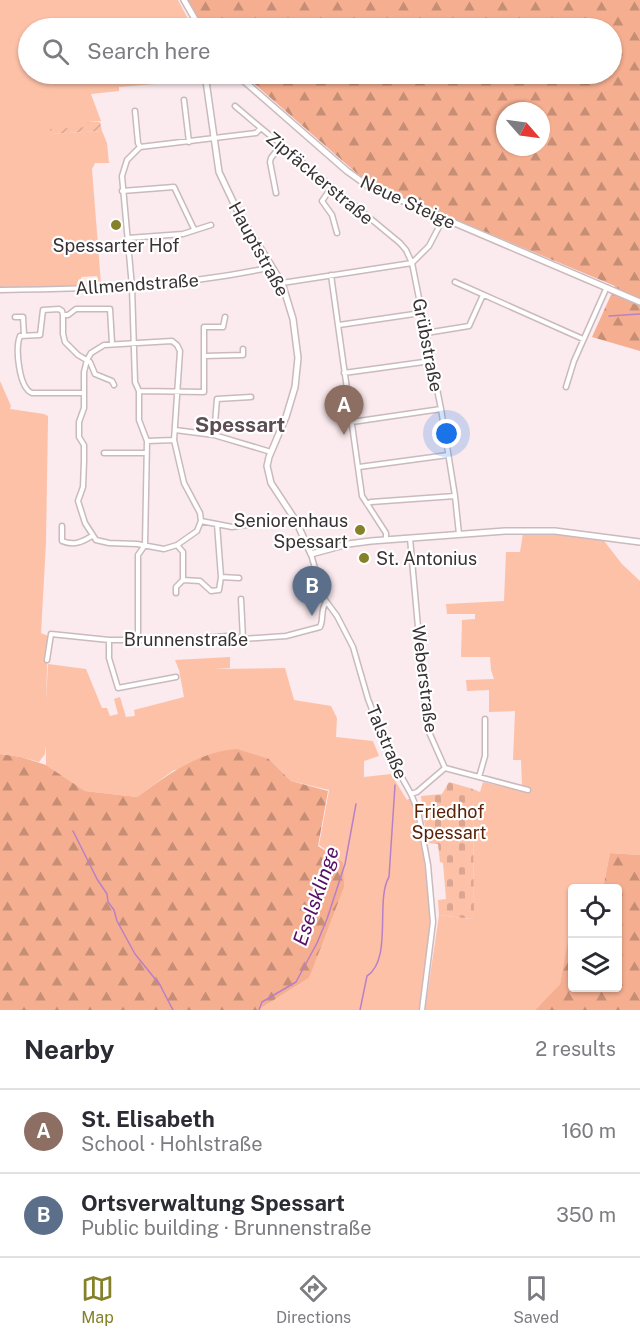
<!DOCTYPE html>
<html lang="en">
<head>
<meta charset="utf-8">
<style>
	:root { --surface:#fff; --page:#f7f7f7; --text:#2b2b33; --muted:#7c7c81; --line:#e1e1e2; --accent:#848129 }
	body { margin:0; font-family:"Public Sans",sans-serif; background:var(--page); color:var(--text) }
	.controls { position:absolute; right:18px; bottom:18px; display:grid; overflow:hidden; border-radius:6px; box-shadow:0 2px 4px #0004 }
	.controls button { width:54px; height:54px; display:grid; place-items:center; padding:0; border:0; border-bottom:2px solid var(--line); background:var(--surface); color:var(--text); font:30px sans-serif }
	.compass { position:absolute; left:496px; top:102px; width:54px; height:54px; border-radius:50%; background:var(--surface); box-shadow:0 2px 4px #0004; rotate:118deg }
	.you { position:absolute; left:447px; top:434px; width:21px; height:21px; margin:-15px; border:4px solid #fff; border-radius:50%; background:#1a73e8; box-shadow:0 0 0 9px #1a73e833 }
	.badge { display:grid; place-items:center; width:39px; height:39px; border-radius:50%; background:var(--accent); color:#fff; font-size:20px; font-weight:700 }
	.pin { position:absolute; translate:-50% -50px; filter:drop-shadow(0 2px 3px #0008) }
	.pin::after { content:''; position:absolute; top:32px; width:21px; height:18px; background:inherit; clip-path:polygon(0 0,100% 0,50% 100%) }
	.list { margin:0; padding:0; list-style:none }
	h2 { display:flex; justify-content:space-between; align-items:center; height:78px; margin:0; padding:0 24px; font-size:26px }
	h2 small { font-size:20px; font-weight:400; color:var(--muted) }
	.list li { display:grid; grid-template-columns:39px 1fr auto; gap:18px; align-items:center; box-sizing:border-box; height:84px; padding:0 24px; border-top:2px solid var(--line) }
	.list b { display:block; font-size:22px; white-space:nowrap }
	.list p { margin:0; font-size:20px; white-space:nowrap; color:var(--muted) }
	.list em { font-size:20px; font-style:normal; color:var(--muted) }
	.icon { flex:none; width:33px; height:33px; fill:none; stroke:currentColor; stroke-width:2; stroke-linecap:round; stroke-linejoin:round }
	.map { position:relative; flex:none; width:640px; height:1010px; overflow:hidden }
	.search { position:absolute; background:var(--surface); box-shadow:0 2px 4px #0004; left:18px; right:18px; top:18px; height:66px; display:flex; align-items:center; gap:15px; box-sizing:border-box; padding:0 21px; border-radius:33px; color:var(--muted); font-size:22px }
	.sheet { height:246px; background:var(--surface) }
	nav { display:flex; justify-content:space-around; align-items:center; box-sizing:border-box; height:84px; border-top:2px solid var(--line); background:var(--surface); font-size:16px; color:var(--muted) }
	nav a { display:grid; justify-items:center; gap:3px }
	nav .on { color:var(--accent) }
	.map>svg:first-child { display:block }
	.grass { fill:#fdc1a8 }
	.forest { fill:url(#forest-firs); fill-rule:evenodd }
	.cemetery { fill:url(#cemetery-stones) }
	.garden { fill:url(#garden-furrows) }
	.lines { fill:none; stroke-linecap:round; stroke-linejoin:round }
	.stream { stroke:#b881c7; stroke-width:1.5 }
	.street-casing { stroke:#cababe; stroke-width:7 }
	.secondary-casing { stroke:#cababe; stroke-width:8 }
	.street { stroke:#fff; stroke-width:4 }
	.secondary { stroke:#fff; stroke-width:5 }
	.poi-dot { fill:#848129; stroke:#fff; stroke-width:2 }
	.labels { text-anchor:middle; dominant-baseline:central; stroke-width:4.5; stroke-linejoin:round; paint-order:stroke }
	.street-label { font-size:18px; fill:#393234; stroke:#fff }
	.poi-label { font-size:18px; fill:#393234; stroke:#fff }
	.park-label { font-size:18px; fill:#5a2308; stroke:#fff }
	.water-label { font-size:20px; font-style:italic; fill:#560e66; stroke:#fff }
	.quarter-label { font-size:21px; font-weight:bold; fill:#5b4d51; stroke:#fff }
</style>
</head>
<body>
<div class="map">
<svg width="640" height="1010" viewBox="0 0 640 1010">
	<defs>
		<pattern id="forest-firs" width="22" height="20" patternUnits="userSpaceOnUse" patternTransform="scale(1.5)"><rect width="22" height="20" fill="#f5ae90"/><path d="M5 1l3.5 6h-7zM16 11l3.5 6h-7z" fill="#c78e76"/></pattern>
		<pattern id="cemetery-stones" width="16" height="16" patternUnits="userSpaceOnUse" patternTransform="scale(1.5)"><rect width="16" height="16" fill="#fdc1a8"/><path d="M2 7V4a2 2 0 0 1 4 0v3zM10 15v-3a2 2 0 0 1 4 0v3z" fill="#daa691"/></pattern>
		<pattern id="garden-furrows" width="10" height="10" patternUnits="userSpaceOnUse" patternTransform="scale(1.5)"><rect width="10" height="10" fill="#fdc1a8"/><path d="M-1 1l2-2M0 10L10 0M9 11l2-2" fill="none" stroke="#daa691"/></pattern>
	</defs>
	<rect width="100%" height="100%" fill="#fbeaee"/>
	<path class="grass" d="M0 0H178L193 28H28V74H203L155 78V84L119 87V91L91 94 101 121 88 122V127L51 134 102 131 107 143 109 163H95L92 169 101 284H99L97 276 81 277 82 287 0 289Z
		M0 381 11 406 10 409 44 414 48 416V419L46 542 41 633 48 636 46 702 48 664 86 669 102 708H107L110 716 118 714 114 699 120 697 126 717 135 716 134 710 184 697 179 670 175 660 230 657V668L214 669 285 668 294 700 331 706 337 718 336 737 373 741 379 756 364 761V777L391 774 407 800 410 798 416 811 428 886 430 918 423 1010H258L309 978 343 862 319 845 329 790 291 781 269 759 174 770 137 797 85 791 46 765V746L45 754 39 762 21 757 0 754Z
		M523 533H549L601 537 622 564 640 581V855L610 853 603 888H572V925L560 984 535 1010H425L439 915 471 919 474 918 473 789 480 792 483 782 530 793 531 788 522 786 521 760H513L515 711 489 712V690L467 691 466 680 494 679 491 670 490 657H461L462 620 475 619V614H447L446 604 504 601 506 552H520Z"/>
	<path class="forest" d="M186 0H640V351L592 337 615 286 368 183 243 74H612V28H202ZM505 111H541V147H505Z
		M237 749 269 759 291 781 328 791 318 846 343 862 344 887 309 978 258 1010H0V754L21 757 46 765 85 791 137 797C168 775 197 752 237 749Z
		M610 853 640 855V1010H535L560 984 571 925 572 988H618V888H603Z"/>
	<path class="cemetery" d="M449 782 473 789 474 918 471 919 439 915 438 900 446 899 443 863 440 862 438 844 427 843 421 796 442 794Z"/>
	<path class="garden" d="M88 122H100L102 131 50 134V129L87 127Z"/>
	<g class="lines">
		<path class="stream" d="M609 316 640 314
			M73 831 97 879 107 894 108 902 114 910 117 921 135 954 160 985 173 1010
			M259 1010 262 1002 296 982 317 943 327 919 345 864 356 804
			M360 1010 367 976C393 959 375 900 389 877L395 785"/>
		<defs>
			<path id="street" d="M184 100 189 142
				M235 106 261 128
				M135 111 138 143 140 147
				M331 188 322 201 332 215 337 233
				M122 191 174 187 194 229
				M276 193 270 162 271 158 281 145
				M128 238 183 234 211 225
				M331 275 362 496 386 533V540
				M455 282 583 339
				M282 283 412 263 429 246 443 219
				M0 290C92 289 182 287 272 267
				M63 315 62 311 59 309 43 310 40 335 20 336C15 349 19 388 32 393H84
				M63 315V334L65 342 78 355 90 362 95 374 112 381 114 385
				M63 315H68L76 309H110L112 343
				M15 317H23L24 335
				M339 325 421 313
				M426 333 469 326 483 295
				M172 341 177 345 180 351 174 440 184 483 200 513 201 521 197 531 177 545 164 549 137 544 109 543 96 540 85 523 78 501 83 487 84 461V445L79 437V422L84 408V372L87 360 91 353 104 345Z
				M204 356 243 355V349
				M344 373 431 361
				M566 387 574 361 606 289
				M139 391 204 392V327H223L225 317
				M352 422 441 409
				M175 430 214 435 271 452
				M214 435 217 399 251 397
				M147 441 174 440
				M104 453H146
				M359 467 448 455
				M367 504 371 502 455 496
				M201 521 232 527 253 524
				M62 526V541C74 546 82 542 92 536
				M410 538 426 716 429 732 445 768
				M177 545 183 552V580
				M311 554 323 597 337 616 353 647 368 699 390 756 411 794 418 811 428 865 433 922 422 1010
				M221 577 239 578
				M183 580 200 581 211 591 219 590 221 577 217 524
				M176 593V587L183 580
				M241 599 243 639
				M138 639V555L145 545 147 441 139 420V391L135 382 132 287 122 176 127 160 140 147 256 133 261 128 400 243 406 250 412 263 441 409 455 496 459 534
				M109 640V658L118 688 176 677
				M47 660 51 634 109 640H171L228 636 243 639 286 636 320 627C324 619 320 611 326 602
				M445 768 528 790
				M479 777 485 756V719
				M411 794 417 792 445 768"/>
			<path id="secondary" d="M184 0 200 28
				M205 74 219 172 238 212 282 283 293 319 298 358 295 387 286 417 269 457 267 466 271 483 296 521 311 554 348 544 371 541 505 531H555L640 542
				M236 74 347 171 368 186 640 302"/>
		</defs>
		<use href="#street" class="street-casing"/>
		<use href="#secondary" class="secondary-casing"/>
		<use href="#street" class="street"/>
		<use href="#secondary" class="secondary"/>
	</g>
	<g class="poi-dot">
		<circle cx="116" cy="225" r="6"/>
		<circle cx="360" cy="530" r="6"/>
		<circle cx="364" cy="558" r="6"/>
	</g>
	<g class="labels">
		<g class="street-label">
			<text transform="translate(320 178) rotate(40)">Zipfäckerstraße</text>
			<text transform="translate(408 202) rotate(25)">Neue Steige</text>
			<text transform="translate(259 249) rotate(61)">Hauptstraße</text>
			<text transform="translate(137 284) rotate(-4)">Allmendstraße</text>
			<text transform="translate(428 345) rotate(79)">Grübstraße</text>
			<text x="186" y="639">Brunnenstraße</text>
			<text transform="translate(425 679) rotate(83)">Weberstraße</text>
			<text transform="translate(387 742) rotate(67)">Talstraße</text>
		</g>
		<g class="poi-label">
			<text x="116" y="245">Spessarter Hof</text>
			<text x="348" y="520" text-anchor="end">Seniorenhaus<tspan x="348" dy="21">Spessart</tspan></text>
			<text x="376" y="558" text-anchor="start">St. Antonius</text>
		</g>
		<g class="park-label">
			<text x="449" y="811">Friedhof<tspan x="449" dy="21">Spessart</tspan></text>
		</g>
		<g class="water-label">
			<text transform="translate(316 896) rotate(-71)">Eselsklinge</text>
		</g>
		<g class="quarter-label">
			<text x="240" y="424">Spessart</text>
		</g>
	</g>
</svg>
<div class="controls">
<button><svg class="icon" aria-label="locate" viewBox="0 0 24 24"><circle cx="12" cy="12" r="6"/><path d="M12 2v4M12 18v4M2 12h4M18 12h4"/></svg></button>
<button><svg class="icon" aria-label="layers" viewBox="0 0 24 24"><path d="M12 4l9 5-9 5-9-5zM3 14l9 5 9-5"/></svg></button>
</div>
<svg class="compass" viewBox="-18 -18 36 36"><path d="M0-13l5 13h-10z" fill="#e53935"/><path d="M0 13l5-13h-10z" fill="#7c7c81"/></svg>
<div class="you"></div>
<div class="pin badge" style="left:344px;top:435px;background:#8d6e63">A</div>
<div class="pin badge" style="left:312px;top:616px;background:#5c6f8a">B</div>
<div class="search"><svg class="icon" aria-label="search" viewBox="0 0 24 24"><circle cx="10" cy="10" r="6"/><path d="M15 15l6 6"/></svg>Search here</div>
</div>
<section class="sheet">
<h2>Nearby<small>2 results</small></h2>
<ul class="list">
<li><span class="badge" style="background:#8d6e63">A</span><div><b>St. Elisabeth</b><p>School · Hohlstraße</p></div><em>160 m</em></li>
<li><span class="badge" style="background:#5c6f8a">B</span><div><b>Ortsverwaltung Spessart</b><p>Public building · Brunnenstraße</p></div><em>350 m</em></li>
</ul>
</section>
<nav>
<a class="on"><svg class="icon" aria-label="map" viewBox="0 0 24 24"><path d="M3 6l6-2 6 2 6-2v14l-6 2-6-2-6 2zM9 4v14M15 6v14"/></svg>Map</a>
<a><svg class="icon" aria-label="directions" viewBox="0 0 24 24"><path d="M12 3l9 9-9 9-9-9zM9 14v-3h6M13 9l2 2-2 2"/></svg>Directions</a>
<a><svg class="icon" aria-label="saved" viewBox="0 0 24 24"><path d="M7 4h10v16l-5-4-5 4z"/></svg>Saved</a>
</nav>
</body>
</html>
